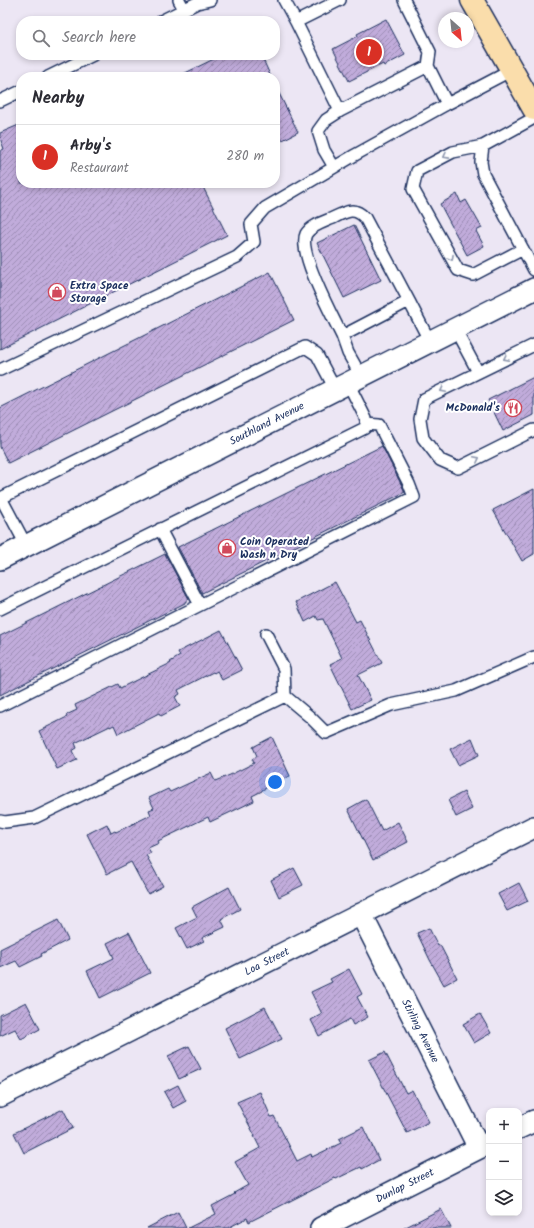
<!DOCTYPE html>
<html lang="en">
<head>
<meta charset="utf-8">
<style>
	:root { --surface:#fff; --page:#f7f7f7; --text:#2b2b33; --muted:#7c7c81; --line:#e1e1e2; --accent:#d93025 }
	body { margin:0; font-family:Kalam,sans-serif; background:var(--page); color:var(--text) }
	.controls { position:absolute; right:12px; bottom:12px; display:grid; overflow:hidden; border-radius:8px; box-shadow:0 2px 6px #0003 }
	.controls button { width:36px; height:36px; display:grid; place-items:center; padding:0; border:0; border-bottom:1px solid var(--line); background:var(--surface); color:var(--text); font:20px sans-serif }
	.compass { position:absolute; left:438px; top:12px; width:36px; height:36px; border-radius:50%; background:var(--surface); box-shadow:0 2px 6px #0003; rotate:153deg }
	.you { position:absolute; left:275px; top:782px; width:14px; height:14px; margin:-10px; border:3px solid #fff; border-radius:50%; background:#1a73e8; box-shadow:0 0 0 6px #1a73e833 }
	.badge { display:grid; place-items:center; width:26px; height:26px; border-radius:50%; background:var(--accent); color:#fff; font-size:13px; font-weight:700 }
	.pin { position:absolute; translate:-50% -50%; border:2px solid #fff; box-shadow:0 1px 4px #0006 }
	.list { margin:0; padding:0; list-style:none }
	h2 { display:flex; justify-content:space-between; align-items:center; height:52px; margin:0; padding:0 16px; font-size:17px }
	h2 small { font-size:13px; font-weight:400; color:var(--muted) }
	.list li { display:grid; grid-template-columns:26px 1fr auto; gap:12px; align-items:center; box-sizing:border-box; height:64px; padding:0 16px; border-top:1px solid var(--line) }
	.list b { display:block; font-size:15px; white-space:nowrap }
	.list p { margin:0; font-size:13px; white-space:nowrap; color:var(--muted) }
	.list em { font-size:13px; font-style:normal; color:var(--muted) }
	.icon { flex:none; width:22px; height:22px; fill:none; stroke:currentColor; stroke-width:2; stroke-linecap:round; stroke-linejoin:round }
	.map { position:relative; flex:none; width:534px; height:1228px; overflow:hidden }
	.search { position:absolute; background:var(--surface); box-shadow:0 2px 6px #0003; left:16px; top:16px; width:264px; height:44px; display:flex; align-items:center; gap:10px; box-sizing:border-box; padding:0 14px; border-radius:16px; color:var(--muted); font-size:15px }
	.panel { position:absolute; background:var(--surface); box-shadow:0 2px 6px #0003; left:16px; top:72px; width:264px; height:116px; border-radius:16px }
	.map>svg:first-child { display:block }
	.building { fill:url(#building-hatch); stroke:#1b2f5e }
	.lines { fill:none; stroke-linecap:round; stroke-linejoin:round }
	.lane-casing { stroke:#1b2f5e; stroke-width:14 }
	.street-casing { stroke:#1b2f5e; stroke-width:24 }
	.primary-casing { stroke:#1b2f5e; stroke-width:25 }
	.lane { stroke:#fff; stroke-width:11 }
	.street { stroke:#fff; stroke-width:21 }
	.primary { stroke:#faddab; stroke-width:22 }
	.oneway { stroke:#8d97ae }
	.labels { text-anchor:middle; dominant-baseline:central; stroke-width:4; stroke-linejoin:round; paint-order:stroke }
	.poi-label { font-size:11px; font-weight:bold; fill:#1b2f5e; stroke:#fff; text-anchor:start }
	.street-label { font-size:11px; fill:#1b2f5e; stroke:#fff }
</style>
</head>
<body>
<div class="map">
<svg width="534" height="1228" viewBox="0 0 534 1228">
	<defs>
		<pattern id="building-hatch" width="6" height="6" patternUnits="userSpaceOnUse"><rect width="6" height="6" fill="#c1acdb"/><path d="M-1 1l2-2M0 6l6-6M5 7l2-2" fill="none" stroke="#9c8cb5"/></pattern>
	</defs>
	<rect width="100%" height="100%" fill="#ece6f4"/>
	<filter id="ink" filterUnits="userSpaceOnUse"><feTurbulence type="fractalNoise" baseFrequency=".025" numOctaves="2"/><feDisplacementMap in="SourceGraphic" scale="8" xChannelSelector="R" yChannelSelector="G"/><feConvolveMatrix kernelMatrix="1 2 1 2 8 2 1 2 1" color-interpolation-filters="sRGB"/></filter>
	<g filter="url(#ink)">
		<path class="building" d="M386 19 405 55 384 66 383 64 349 81 333 49 358 36 357 34Z
			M222 55H261L271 77H177Z
			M275 85 298 132 275 144Z
			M21 124V183H201L227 235 0 349V151L4 149 0 138V133Z
			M457 194 461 203 466 200 482 228 476 231 484 246 467 255 440 204Z
			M354 225 381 280 344 298 317 243Z
			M270 272 294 320 8 463 0 447V408Z
			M534 377V415L503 431 488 400Z
			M382 446 405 492 202 593 178 547Z
			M534 489V554L522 561 493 510Z
			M165 554 189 599 185 602V603L0 695V636Z
			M335 582 356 622 360 620 382 663 358 675 371 700 352 709 330 664 342 658 323 619 318 620 316 616 305 622 296 602Z
			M221 630 242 670 222 680 217 671 214 673 213 672 178 690 180 694 175 697 180 706 161 716 159 713 118 734 114 725 110 727V726L75 743 77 748 72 751 77 760 57 769 39 731 67 717 66 715 77 710 75 705 118 684 120 688 171 663 170 662 180 656 178 652Z
			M272 737 290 776 262 790V791L252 796 254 801 210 822 208 817 158 841 159 843 148 848 151 853 146 855 163 886 148 894 131 862 107 874 87 834 107 824 111 833 115 831 116 832 151 815 149 810 154 808 149 798 168 789 170 792 211 773 215 781 230 775 254 763 252 759 257 756 253 747Z
			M472 738 479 755 458 765 450 749Z
			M464 792 472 809 456 817 448 800Z
			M366 799 382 831 398 822 408 842 373 860 348 809Z
			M294 868 303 885 279 897 271 880Z
			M519 883 528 901 507 911 498 894Z
			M229 887 240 909 221 919 225 927 202 938 204 941 187 949 176 928 197 917 192 907Z
			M58 920 68 940 41 954 42 956 20 967 16 961 0 968V949Z
			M429 928 438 946 440 945 457 978 444 985 430 960 417 933Z
			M129 932 150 973 100 998 87 971 114 958 107 943Z
			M349 969 362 994 357 997 368 1017 353 1025 350 1019 319 1036 311 1020 322 1014 311 992 332 982 330 979Z
			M26 1002 40 1029 21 1039 15 1029 0 1036V1015Z
			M265 1007 282 1039 240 1059 225 1028Z
			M480 1014 491 1033 474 1043 463 1024Z
			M189 1046 201 1069 179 1079 168 1056Z
			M385 1052 406 1093 412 1090 429 1122 407 1133 369 1060Z
			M178 1085 186 1101 173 1108 164 1092Z
			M260 1092 271 1117 274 1116 297 1161 311 1154 312 1157 341 1143 339 1139 363 1127 379 1160 362 1169 361 1167 336 1179 335 1178 249 1222 247 1218 228 1228H188L216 1214 212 1206 235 1194 234 1193 248 1185 235 1162 260 1148 254 1136H255L237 1102Z
			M63 1109 73 1128 24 1153 14 1133Z
			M441 1209 451 1228H404Z
			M178 1212 186 1228H147Z"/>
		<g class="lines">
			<defs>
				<path id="lane" d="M179 0 184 9
					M284 0 296 22 340 0
					M404 0 430 52 428 66 447 104 512 70
					M161 21 197 3 210 0
					M296 22 340 111 428 66
					M48 77 93 55
					M0 101 21 91
					M534 118 483 146 481 162 483 174 534 270
					M483 146 453 152 417 171 413 189 458 270 473 275 523 249
					M334 167 324 150 318 131 326 120 340 111
					M455 329 478 372
					M342 336C333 317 297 252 306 234 311 225 327 221 335 217 347 211 355 207 365 218L409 301
					M534 345 424 399 420 419 423 438 440 460 458 468 534 430
					M0 370 237 257 254 242 251 224 265 208 355 155 447 104
					M361 376 348 353 342 336 409 301 430 342
					M160 529 200 605
					M26 545 1 498 305 347 317 355 335 389
					M0 609 365 428 366 424V419L348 383
					M266 634 284 669 285 696 310 717 326 733 391 705 456 691 534 657
					M0 706 414 497 409 484 379 425 366 424
					M0 821 5 822 34 818 285 696"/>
				<path id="street" d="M0 559 534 289
					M361 914 479 1148
					M0 1096 534 827
					M519 1128 534 1121
					M321 1228 489 1143"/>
				<path id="primary" d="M472 0 534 109"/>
			</defs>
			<use href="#lane" class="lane-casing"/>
			<use href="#street" class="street-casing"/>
			<use href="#primary" class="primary-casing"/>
			<use href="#lane" class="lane"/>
			<use href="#street" class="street"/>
			<use href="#primary" class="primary"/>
		</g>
		<defs><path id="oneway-chevron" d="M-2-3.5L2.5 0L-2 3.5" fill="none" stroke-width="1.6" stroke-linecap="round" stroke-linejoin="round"/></defs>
		<g class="oneway">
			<use href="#oneway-chevron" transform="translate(446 156) rotate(152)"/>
			<use href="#oneway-chevron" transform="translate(451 258) rotate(61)"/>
			<use href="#oneway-chevron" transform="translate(506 358) rotate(154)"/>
			<use href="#oneway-chevron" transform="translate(443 390) rotate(153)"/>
			<use href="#oneway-chevron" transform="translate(477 459) rotate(-27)"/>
		</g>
	</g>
	<defs>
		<symbol id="shop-ring" viewBox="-11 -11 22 22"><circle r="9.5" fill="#fff" stroke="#d1495b" stroke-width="1.5"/><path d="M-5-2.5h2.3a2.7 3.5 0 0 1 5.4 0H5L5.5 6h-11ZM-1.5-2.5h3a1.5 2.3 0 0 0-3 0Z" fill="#d1495b"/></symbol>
		<symbol id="restaurant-ring" viewBox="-11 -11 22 22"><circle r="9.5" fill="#fff" stroke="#d1495b" stroke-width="1.5"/><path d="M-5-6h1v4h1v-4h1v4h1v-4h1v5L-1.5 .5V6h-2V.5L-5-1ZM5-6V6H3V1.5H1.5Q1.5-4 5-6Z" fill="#d1495b"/></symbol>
	</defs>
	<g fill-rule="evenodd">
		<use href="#shop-ring" x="47" y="282" width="20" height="20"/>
		<use href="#restaurant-ring" x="503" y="398" width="20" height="20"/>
		<use href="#shop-ring" x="217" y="538" width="20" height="20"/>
	</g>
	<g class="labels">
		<g class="poi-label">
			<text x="70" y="286">Extra Space<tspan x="70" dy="13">Storage</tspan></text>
			<text x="500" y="408" text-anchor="end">McDonald's</text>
			<text x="240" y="542">Coin Operated<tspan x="240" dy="13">Wash n Dry</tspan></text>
		</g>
		<g class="street-label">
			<text transform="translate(267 424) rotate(-27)">Southland Avenue</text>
			<text transform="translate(267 962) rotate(-27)">Loa Street</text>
			<text transform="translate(420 1031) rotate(63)">Stirling Avenue</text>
			<text transform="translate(405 1186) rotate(-27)">Dunlap Street</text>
		</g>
	</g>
</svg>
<div class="controls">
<button>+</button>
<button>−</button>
<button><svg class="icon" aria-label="layers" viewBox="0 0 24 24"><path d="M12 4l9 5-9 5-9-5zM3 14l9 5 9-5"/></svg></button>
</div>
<svg class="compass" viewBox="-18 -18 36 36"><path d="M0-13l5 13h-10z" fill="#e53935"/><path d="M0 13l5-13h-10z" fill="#7c7c81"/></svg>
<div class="you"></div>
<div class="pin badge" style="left:369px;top:52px">1</div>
<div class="search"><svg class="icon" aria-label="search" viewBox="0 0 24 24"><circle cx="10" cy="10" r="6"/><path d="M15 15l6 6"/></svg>Search here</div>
<section class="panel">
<h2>Nearby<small></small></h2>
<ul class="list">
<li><span class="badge">1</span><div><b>Arby's</b><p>Restaurant</p></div><em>280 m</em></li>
</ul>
</section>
</div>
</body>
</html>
